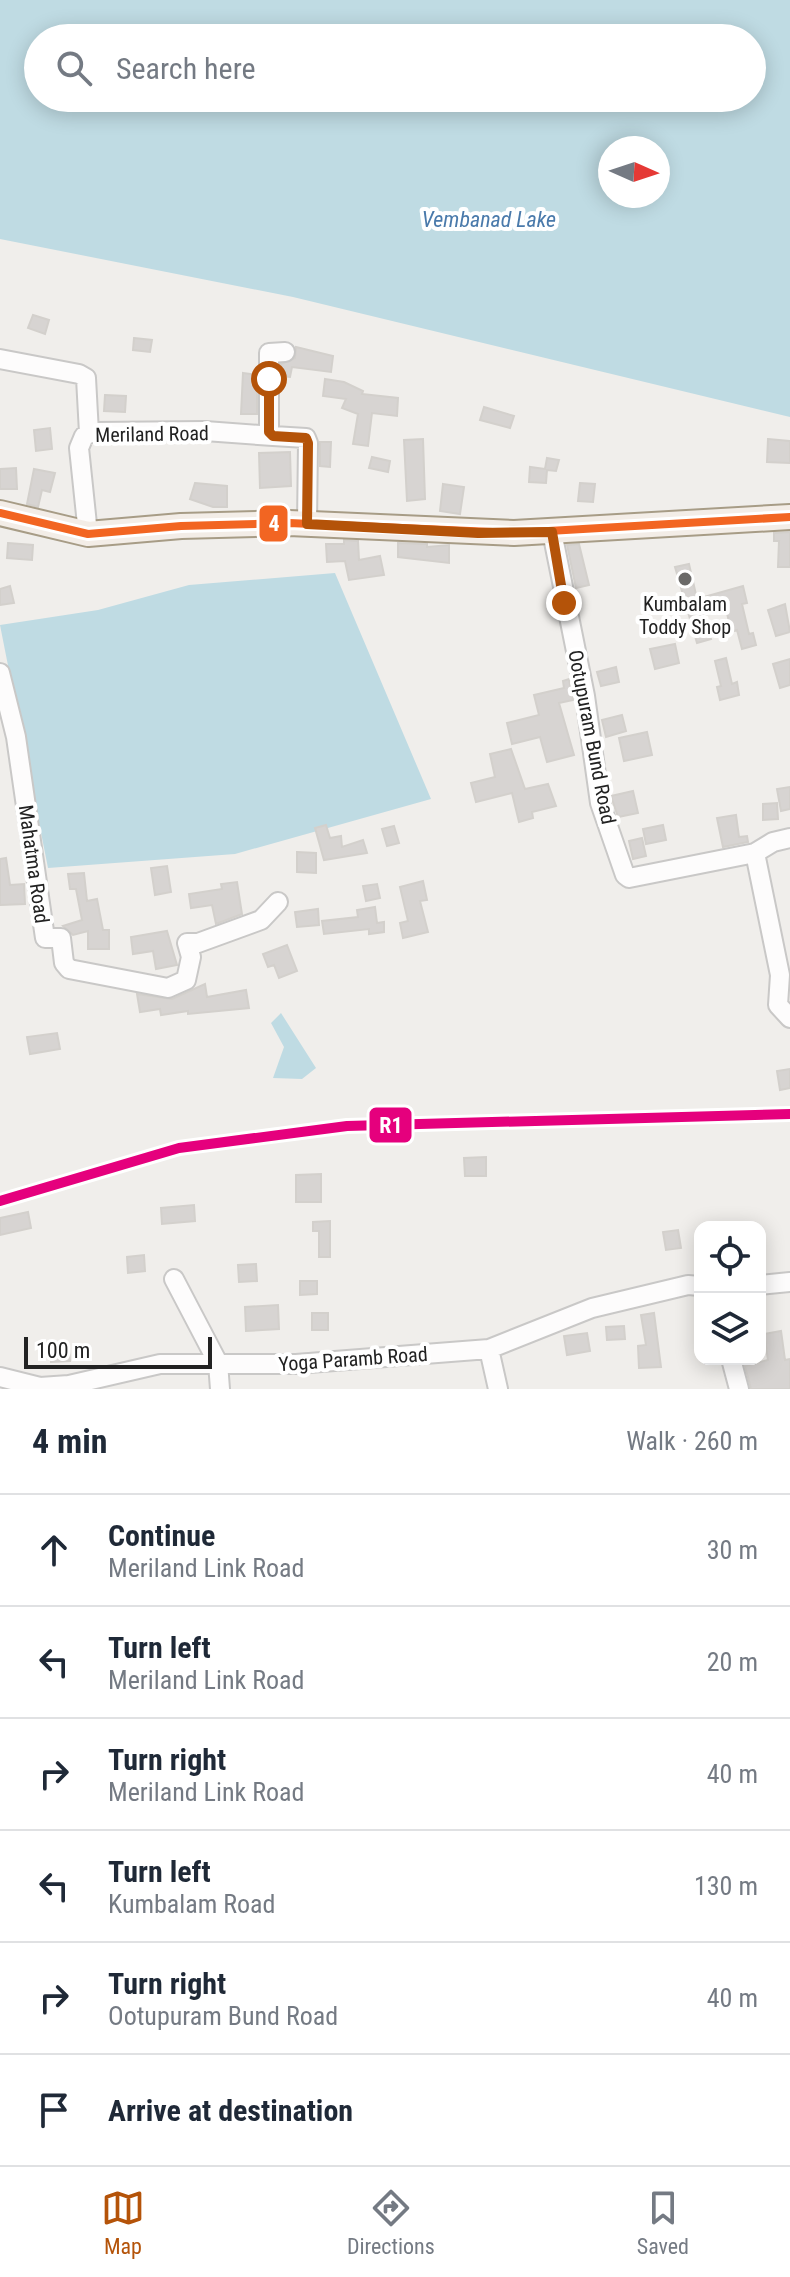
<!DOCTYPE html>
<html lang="en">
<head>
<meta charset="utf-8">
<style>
	:root { --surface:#fff; --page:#f6f6f7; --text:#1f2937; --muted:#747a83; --line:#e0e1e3; --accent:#b45309 }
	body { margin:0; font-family:"Roboto Condensed",sans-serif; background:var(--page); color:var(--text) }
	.controls { position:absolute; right:24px; bottom:24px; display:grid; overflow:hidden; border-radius:16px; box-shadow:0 4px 20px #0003 }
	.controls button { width:72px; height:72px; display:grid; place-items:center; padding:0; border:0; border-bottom:2px solid var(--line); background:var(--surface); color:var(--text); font:40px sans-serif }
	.compass { position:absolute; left:598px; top:136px; width:72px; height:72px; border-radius:50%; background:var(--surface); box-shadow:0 4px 20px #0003; rotate:93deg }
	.scale { position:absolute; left:24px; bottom:20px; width:188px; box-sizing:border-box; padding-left:8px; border:4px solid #222; border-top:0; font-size:22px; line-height:28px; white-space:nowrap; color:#222; -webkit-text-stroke:6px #fff; paint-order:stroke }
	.stop { position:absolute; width:24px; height:24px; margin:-18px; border:6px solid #b45309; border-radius:50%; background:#fff }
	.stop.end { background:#b45309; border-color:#fff; box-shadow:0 2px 8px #0008 }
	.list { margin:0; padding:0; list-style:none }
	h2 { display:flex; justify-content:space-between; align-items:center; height:104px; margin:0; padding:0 32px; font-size:34px }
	h2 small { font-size:26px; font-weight:400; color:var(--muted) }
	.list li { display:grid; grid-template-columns:52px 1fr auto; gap:24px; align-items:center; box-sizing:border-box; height:112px; padding:0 32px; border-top:2px solid var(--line) }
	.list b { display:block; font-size:30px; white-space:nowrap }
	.list p { margin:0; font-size:26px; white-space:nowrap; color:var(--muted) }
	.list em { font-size:26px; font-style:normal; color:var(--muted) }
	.icon { flex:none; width:44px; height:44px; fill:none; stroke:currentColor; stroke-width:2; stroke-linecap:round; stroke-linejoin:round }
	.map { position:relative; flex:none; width:790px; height:1389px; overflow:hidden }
	.search { position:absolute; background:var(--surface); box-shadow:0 4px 20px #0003; left:24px; right:24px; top:24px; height:88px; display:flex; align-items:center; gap:20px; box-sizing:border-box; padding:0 28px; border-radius:44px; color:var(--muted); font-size:30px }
	.sheet { height:776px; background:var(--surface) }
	nav { display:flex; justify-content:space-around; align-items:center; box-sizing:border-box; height:112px; border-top:2px solid var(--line); background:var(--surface); font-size:22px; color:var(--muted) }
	nav a { display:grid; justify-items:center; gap:4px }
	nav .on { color:var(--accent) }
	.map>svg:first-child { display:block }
	.water { fill:#bfdbe3; fill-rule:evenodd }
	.building { fill:#d7d4d2; stroke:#d3d0cc; stroke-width:2 }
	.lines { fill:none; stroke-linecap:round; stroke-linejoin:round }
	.minor-casing { stroke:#c9c8c7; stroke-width:22 }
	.major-casing { stroke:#a79c86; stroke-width:28 }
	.minor { stroke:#fdfcfc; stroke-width:18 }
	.major { stroke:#f3ede7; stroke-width:24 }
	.rail { stroke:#ccc; stroke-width:4; stroke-dasharray:16 16; stroke-linecap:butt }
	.bus-1-casing { stroke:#fff; stroke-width:14 }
	.bus-1 { stroke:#f26522; stroke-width:8 }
	.rail-1-casing { stroke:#fff; stroke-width:16 }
	.rail-1 { stroke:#e5007d; stroke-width:10 }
	.route { stroke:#b45309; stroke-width:10 }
	.poi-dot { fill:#6a6968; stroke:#fff; stroke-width:3 }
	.labels { text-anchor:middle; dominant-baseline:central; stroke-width:8; stroke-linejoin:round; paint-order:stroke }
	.street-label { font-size:20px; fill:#222; stroke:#fff }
	.poi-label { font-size:20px; fill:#222; stroke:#fff }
	.water-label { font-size:22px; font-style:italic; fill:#4a7aab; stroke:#fff }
	.line-badge { stroke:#fff; stroke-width:3 }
	.badge-label { font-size:22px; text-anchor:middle; font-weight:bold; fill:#fff }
</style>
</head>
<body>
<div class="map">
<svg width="790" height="1389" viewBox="0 0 790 1389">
	<rect width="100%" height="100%" fill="#f0eeeb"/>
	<path class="water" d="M0 0H790V417L293 297 0 239ZM752 38V98H38V38ZM658 148V196H610V148Z
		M335 573 431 799 235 854 48 868 0 625 98 610 189 585Z
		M281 1013 316 1068 302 1079 273 1078 284 1047 271 1023Z"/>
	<path class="building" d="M33 315 49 320 45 334 28 328Z
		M134 338 152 340 150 352 133 350Z
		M296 347 333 356 331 372 292 367 290 377 281 376V364L295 358Z
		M243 373 257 375V414H241Z
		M325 379 344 382 363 391 362 394 398 398 397 416 372 413 368 446 353 444 358 414 342 408 346 399 323 396Z
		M105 395 126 396 125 412 104 411Z
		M484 407 514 416 510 428 480 420Z
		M50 428 52 449 36 451 34 430Z
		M423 439 425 499 407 501 404 440Z
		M768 439 790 441V463L767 462Z
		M320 442H331L330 467 320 466Z
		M290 452 291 486 260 488 259 453Z
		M372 457 390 461 388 472 369 468Z
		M547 458 559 460 556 471 547 470 546 483 529 482 530 467 545 469Z
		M16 468 17 489H0V469Z
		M34 469 55 473 50 492 42 490 38 507 27 504Z
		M195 483 227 486V507H213L190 499Z
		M580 483 595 484 593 502 578 501Z
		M443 484 464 487 460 514 440 511Z
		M790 532V567H778L779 541H774V533Z
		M344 540 358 541 359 560 380 556 384 575 349 580 345 561 327 562 326 544H344Z
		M8 543 33 545 32 560 7 558Z
		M398 543 427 544V547L449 545V563L398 557Z
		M579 544 589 585 576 588 567 545Z
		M689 564 697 599 743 586 747 603 742 604 749 634 753 633 756 645 742 649 737 630 731 632 726 608 705 613 711 639 697 643 675 567Z
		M10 586 14 603 0 605V589Z
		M785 604 790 632 776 636 768 610Z
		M675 644 679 663 655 669 650 649Z
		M726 658 732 684 737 682 739 695 720 700 717 687 721 686 715 661Z
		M790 659V685L780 688 773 664Z
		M616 667 619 682 601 686 597 672Z
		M569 679 573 700 559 703 574 755 547 762 540 737 512 744 507 723 539 715 534 695 564 688 563 681Z
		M622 715 626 731 606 737 602 720Z
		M647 732 652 755 624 761 619 738Z
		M511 749 525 789 548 784 556 806 532 812 533 818 519 822 512 793 476 802 471 783 495 777 490 754Z
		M790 787V809L781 811 777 789Z
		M633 791 638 813 618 817 611 796Z
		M777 803 778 819 763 820V804Z
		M736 815 739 837 747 836 748 842 723 847 717 818Z
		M326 825 330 838 341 836 342 847 363 840 367 853 324 860 315 828Z
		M663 825 666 840 646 844 643 829Z
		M394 826 399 843 387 846 382 829Z
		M642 838 646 856 633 859 629 841Z
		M297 852 316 853V873L297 872Z
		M6 858 10 885 24 884 25 904 0 905V859Z
		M167 866 171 892 155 895 151 868Z
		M84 873 87 901 97 899 103 930H109V949H88V931L73 935 63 926 82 920 76 889H70L68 874Z
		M423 881 427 900 420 901 428 932 403 938 400 923 408 921 400 887Z
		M237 882 242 914 216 924 212 905 191 908 189 894 222 889 221 884Z
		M377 884 380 898 366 901 363 886Z
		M375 907 377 923 384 922V932L369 934V929L324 934 322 921 358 917 357 910Z
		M318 909 319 925 297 927 295 912Z
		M167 931 177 965 156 969 153 951 133 954 131 937Z
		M287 945 297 971 279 978 274 965 268 967 263 954Z
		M205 984 207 997 246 990 249 1008 188 1014V1011L161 1015 160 1009 140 1012 137 994 172 999Z
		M57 1033 60 1049 30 1054 27 1037Z
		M790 1069V1088L780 1090 777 1071Z
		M486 1157V1176H465L464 1158Z
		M321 1174V1202H296V1175Z
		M194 1205 195 1221 162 1224 161 1208Z
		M28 1212 31 1228 0 1235V1218Z
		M330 1221V1257H319V1231H313V1222Z
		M678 1230 681 1248 666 1250 663 1232Z
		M144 1255 145 1271 128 1273 127 1257Z
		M256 1264 257 1281 239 1282 238 1265Z
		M300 1281H317V1294L300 1295Z
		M278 1305 279 1329 246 1331 245 1307Z
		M312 1313H328V1330H312Z
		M654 1313 661 1367 639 1368 638 1346 646 1345 641 1315Z
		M624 1326 625 1339 607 1340 606 1327Z
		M781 1331 785 1360 790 1359V1389H751L745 1366 768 1360 764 1334Z
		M587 1333 590 1351 567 1355 564 1336Z
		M69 1345 70 1361 51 1362 50 1346Z"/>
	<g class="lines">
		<defs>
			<path id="minor" d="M285 352 269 353V432L273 436 306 438 308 443 307 524
				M0 359 79 374 86 378 89 433
				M552 532 585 696 600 803 625 875 629 878 755 853 773 842 790 838
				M88 534 79 448 84 436 93 432 205 431 273 436
				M0 673 16 737 45 938H61L64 963 69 969 168 988 186 980 191 957 187 943H198L261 920 278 902
				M755 853 780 975 778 1005 790 1018
				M174 1279 218 1363 220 1389
				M760 1285 790 1282
				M489 1349 498 1389
				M731 1359 739 1389
				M0 1377 40 1387 69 1385 160 1364H296L489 1349 592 1308 688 1285 700 1286"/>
			<path id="major" d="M0 513 88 534 181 526 289 523 514 533 790 517"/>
		</defs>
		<use href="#minor" class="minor-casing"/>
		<use href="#major" class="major-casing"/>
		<use href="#minor" class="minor"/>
		<use href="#major" class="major"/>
		<path class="rail" d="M0 1195 59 1181"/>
		<defs>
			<path id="bus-1" d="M0 513 88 534 181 526 289 523 514 533 790 517"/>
		</defs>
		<use href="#bus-1" class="bus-1-casing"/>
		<use href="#bus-1" class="bus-1"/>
		<defs>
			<path id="rail-1" d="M0 1201 179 1148 347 1126 790 1114"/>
		</defs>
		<use href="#rail-1" class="rail-1-casing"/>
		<use href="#rail-1" class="rail-1"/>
	</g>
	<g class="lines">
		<path class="route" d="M269 379V432L273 436 306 438 308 443 307 524 478 533 552 532 564 603"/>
	</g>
	<circle class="poi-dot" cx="685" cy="579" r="8"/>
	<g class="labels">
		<g class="street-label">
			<text transform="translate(152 434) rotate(-1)">Meriland Road</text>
			<text transform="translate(592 737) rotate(79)">Ootupuram Bund Road</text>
			<text transform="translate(34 864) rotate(82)">Mahatma Road</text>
			<text transform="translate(353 1359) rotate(-4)">Yoga Paramb Road</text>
		</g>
		<g class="poi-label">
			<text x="685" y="604">Kumbalam<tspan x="685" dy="23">Toddy Shop</tspan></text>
		</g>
		<g class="water-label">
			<text x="489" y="219">Vembanad Lake</text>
		</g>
	</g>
	<g class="line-badge">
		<rect x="258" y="504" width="31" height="39" rx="8" fill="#f26522"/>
		<rect x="368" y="1106" width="45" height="38" rx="8" fill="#e5007d"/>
	</g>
	<g class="badge-label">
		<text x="274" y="531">4</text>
		<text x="391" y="1133">R1</text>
	</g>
</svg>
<div class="controls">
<button><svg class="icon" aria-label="locate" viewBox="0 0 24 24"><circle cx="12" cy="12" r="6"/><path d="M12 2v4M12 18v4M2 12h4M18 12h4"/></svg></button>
<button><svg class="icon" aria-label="layers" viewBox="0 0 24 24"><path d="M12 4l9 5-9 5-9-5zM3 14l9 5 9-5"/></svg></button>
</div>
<svg class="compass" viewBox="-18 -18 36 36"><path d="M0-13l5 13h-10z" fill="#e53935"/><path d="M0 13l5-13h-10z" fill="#747a83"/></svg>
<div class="scale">100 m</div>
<div class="stop" style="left:269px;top:379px"></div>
<div class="stop end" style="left:564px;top:603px"></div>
<div class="search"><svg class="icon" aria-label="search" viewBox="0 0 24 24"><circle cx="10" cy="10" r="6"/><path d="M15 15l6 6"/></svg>Search here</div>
</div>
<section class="sheet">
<h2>4 min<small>Walk · 260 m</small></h2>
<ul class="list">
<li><svg class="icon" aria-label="ahead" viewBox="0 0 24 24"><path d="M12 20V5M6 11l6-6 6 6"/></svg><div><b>Continue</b><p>Meriland Link Road</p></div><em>30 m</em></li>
<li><svg class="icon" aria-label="left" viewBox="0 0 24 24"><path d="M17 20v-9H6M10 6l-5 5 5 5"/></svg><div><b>Turn left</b><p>Meriland Link Road</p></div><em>20 m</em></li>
<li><svg class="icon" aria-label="right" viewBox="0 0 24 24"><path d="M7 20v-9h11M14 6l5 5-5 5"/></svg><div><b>Turn right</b><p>Meriland Link Road</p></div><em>40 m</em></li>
<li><svg class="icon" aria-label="left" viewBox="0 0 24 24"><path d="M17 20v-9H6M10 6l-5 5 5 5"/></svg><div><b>Turn left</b><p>Kumbalam Road</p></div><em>130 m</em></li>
<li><svg class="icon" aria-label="right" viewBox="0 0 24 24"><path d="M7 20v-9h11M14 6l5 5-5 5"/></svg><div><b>Turn right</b><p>Ootupuram Bund Road</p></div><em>40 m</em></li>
<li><svg class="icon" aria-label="arrive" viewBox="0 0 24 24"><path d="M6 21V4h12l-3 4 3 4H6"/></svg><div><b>Arrive at destination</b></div></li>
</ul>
</section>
<nav>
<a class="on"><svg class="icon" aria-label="map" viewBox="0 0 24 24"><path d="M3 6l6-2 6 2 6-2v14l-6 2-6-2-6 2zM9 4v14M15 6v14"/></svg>Map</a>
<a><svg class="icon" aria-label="directions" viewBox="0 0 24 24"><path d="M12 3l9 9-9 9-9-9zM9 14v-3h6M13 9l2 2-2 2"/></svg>Directions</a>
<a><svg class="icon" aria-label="saved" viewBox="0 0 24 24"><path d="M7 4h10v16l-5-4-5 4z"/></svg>Saved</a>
</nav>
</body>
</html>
